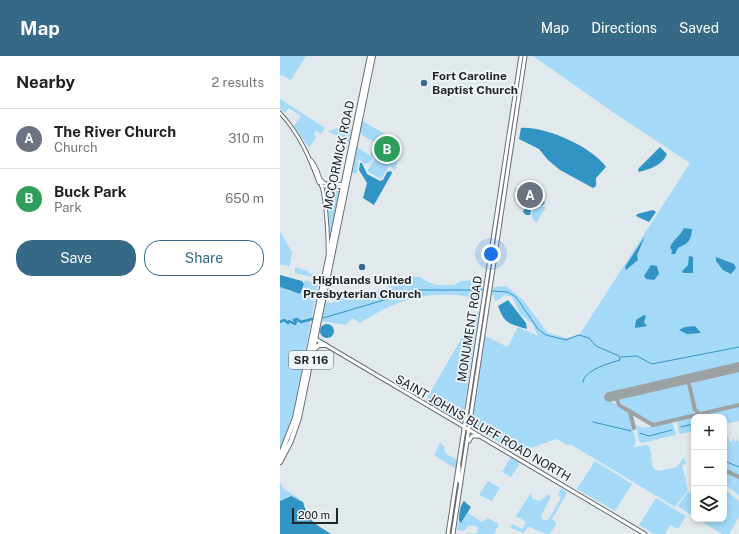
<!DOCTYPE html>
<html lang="en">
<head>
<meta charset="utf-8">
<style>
	:root { --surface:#fff; --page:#f2f2f2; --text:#202124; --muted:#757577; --line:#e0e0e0; --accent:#356986 }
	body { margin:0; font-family:"Public Sans",sans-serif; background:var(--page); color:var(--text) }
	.controls { position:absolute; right:12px; bottom:12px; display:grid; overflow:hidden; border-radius:8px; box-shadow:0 2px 6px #0003 }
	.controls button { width:36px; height:36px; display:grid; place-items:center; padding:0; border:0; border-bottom:1px solid var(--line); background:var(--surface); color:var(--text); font:20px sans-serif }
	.scale { position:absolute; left:12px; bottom:10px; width:46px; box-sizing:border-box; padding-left:4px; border:2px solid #222426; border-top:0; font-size:11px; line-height:14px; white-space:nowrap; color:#222426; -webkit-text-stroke:3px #eff6fb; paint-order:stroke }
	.you { position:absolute; left:211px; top:198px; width:14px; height:14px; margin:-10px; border:3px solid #fff; border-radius:50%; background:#1a73e8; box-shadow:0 0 0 6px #1a73e833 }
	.badge { display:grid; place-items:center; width:26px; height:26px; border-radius:50%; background:var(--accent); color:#fff; font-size:13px; font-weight:700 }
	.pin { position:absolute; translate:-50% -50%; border:2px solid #fff; box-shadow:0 1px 4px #0006 }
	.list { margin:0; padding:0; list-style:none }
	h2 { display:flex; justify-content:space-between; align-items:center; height:52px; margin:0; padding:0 16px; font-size:17px }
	h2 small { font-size:13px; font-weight:400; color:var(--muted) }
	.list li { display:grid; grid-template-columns:26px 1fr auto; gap:12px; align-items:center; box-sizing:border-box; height:60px; padding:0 16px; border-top:1px solid var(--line) }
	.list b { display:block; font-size:15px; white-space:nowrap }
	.list p { margin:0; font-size:13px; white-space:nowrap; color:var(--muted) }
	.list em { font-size:13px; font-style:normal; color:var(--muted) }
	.actions { display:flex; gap:8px; padding:12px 16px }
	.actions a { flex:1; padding:9px 0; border:1px solid var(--accent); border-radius:16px; text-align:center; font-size:14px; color:var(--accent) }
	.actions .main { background:var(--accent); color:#fff }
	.icon { flex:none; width:22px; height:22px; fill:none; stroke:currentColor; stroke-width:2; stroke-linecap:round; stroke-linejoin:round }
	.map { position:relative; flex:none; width:459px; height:478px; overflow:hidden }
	header { display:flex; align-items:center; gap:24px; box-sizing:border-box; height:56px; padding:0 20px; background:var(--accent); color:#fff }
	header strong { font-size:19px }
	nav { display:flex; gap:22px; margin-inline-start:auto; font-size:14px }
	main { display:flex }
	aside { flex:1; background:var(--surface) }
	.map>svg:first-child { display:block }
	.green { fill:#a4d9f8 }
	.water { fill:#3294c4 }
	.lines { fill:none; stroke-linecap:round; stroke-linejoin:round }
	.stream { stroke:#3294c4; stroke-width:1 }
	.river { stroke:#3294c4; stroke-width:2.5 }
	.taxiway { stroke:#9ca1a4; stroke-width:4 }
	.runway { stroke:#9ca1a4; stroke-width:10 }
	.tertiary-casing { stroke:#676d71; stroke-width:4.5 }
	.secondary-casing { stroke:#676d71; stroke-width:5 }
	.primary-casing { stroke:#676d71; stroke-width:6 }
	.tertiary { stroke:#fff; stroke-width:2.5 }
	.secondary { stroke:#fff; stroke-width:3 }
	.primary { stroke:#fff; stroke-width:4 }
	.poi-dot { fill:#356986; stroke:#eff6fb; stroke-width:1.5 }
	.labels { text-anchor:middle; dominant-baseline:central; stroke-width:3.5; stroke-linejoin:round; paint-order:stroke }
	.shield { fill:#eff6fb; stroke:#606366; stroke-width:1 }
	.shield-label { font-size:11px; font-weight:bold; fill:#222426 }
	.poi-label { font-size:12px; font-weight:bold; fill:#222426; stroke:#eff6fb; text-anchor:start }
	.street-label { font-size:12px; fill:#222426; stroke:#eff6fb }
</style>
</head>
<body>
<header>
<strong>Map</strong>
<nav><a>Map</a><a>Directions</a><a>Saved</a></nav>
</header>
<main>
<aside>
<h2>Nearby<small>2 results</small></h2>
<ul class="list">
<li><span class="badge" style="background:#6b7280">A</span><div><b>The River Church</b><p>Church</p></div><em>310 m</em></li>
<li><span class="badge" style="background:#2e9e5b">B</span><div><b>Buck Park</b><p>Park</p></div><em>650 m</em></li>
</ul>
<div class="actions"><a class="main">Save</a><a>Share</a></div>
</aside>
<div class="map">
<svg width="459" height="478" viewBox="0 0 459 478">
	<rect width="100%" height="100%" fill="#e2e9ed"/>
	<path class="green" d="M0 0H26L11 24 2 19 0 20Z
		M253 0H459V307L324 338 326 346 331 345 349 357 356 385 354 391 365 389 369 390 372 400 370 401 372 403 371 404 373 405 371 407H373L372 410 374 411 373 412 378 415 397 411 404 401 406 408 402 409 408 434 395 451 290 388 289 390 276 383 242 395 236 391 233 395 192 369 205 280 228 291 238 271 258 280 252 267 241 259 232 241 225 239 216 245 212 238 214 231 226 230 230 233 243 244 268 277 287 282 300 278 410 107 337 59Z
		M0 43 45 72 41 78 36 75 34 79 36 81 29 92 14 70 21 60 9 52 5 57 0 52Z
		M81 64 122 88 115 114 109 110 101 123 87 115 95 102 90 99 97 88 79 77Z
		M61 71 71 73 69 86 48 75Z
		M77 91 93 102 90 107 85 108 78 103 77 117H71Z
		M59 135 51 179 44 136Z
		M256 150 266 151 257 166 254 165 251 158Z
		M0 175 12 196 10 210 0 209Z
		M15 211 28 215V217L42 220 40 223 15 217Z
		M130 221H140L148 226 157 229H174L181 225 205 223 201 244C156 231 118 242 80 267L72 262 66 269 42 265 45 246 52 247 63 241 65 236C89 239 110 234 130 221Z
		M25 224 38 228 13 360 0 393V231L11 236 22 233Z
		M197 256 199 257 183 359 181 363H175L145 345Z
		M459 316V348L422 356 417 355 411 331 413 327Z
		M406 328 408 330 414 355 413 358 408 360 371 367 339 346 340 343Z
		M459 350V365L444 368V361H419Z
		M414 361V375L401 378 399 377 397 365Z
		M392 366 396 377 395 379 362 387 359 385 356 369 363 372Z
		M444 371 447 380 451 387 453 383 456 386V382L459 386V419L444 413Z
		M160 387 164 390 165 397 177 404 176 413 154 399Z
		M231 401 240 407 231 421 222 416Z
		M315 405 352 428 335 455 297 433Z
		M444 415 459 422V440L444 427Z
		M208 425 220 432 212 445 199 439Z
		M0 426 4 433 20 443H15L9 440 0 445Z
		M281 432 287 437 272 463 277 467 270 478C261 478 257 472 248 471L244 477 231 472 232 468 242 473 246 466 236 460 251 437 252 442 259 445 268 439 271 440 261 461 264 464H268L281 442 278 438Z
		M444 433 459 445V461L449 478H442L418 463H444Z
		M414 436V461L398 450 407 437Z
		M376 442 406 460 398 473 390 469 385 478H374L359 469Z
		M188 457 202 466 208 462 219 468 214 478H182L197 477 198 471 189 469 184 475 177 474 178 466H182Z"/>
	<path class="water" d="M241 72C265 70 312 91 326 111L316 122V130L313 132 280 114 268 104 259 93 239 83Z
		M380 91 387 98C383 109 370 113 359 116L358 114 359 112Z
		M80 107H82L87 118 100 125 103 124 107 116 111 115 112 117 94 149 83 142 87 127 79 114Z
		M236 132H241L265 146 262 150 257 148 252 149 250 159H246L243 156 247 146 235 138Z
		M373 154 376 156 369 166 356 160 357 158Z
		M404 172 412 173C411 186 408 187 398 192L395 198H391L392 195 390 191C394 183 400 180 404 172Z
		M365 180 357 199 358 204 346 214 345 211Z
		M409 200 413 201V217H403L402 215 408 209Z
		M436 201 454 208 456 212 451 218 443 214 436 205Z
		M371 209 377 210 379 218 374 224 366 223 364 220Z
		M0 219 22 225 24 228 20 238 0 231Z
		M228 244 246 267 247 273C229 267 225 269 218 250Z
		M364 259 366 260 364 266 367 270 355 272 356 264Z
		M40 275a7 7 0 1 1 14 0a7 7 0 1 1-14 0Z
		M415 270 421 277 407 278 399 274 405 271Z
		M11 440 23 446C29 467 35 467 51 478H0V445Z
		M184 445 191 451 181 467 179 465C179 459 180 449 184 445Z"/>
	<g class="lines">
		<path class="stream" d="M212 235 228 236 236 241 258 273 266 279 286 284 299 279 309 282 316 290 339 300 340 304C330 307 304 314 303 326
			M43 262 138 234H203
			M341 301 357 300 372 308 459 291
			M313 366 351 375
			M401 371 414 368
			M360 377 369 380 392 374
			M444 400 447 406 459 411"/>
		<path class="river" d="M0 266 4 264 8 267 9 265 15 268 16 266 14 264 17 263 21 266 32 263"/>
		<path class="taxiway" d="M408 323 415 354 420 358
			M340 339 337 344 339 349 373 369 459 349
			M350 356 354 372
			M444 414 459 421"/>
		<path class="runway" d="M329 341 459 311"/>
		<defs>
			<path id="tertiary" d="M0 57C19 77 30 102 39 127
				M30 103C46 119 48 175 48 197
				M40 123 44 127 50 129
				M50 129 63 128
				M41 130 64 131"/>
			<path id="secondary" d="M34 282 365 478
				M189 385 192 380H199
				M179 410V425L181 427
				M168 478 241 0
				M173 478 245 0"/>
			<path id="primary" d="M33 294 39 289H45
				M0 400 15 362 90 0
				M0 406 11 385 19 362 93 0"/>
		</defs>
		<use href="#tertiary" class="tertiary-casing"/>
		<use href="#secondary" class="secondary-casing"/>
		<use href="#primary" class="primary-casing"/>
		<use href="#tertiary" class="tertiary"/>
		<use href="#secondary" class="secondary"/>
		<use href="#primary" class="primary"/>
	</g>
	<g class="poi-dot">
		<circle cx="144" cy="27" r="4"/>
		<circle cx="82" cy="211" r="4"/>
	</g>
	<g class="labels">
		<rect class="shield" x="9" y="295" width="44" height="18" rx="3"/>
		<g class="shield-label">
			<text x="31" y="304">SR 116</text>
		</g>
		<g class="poi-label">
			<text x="152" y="20">Fort Caroline<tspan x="152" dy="14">Baptist Church</tspan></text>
			<text x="82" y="224" text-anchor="middle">Highlands United<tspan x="82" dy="14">Presbyterian Church</tspan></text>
		</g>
		<g class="street-label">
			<text transform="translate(59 99) rotate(-78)">MCCORMICK ROAD</text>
			<text transform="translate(190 273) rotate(-81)">MONUMENT ROAD</text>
			<text transform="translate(203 372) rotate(30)">SAINT JOHNS BLUFF ROAD NORTH</text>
		</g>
	</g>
</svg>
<div class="controls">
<button>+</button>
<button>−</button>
<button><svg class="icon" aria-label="layers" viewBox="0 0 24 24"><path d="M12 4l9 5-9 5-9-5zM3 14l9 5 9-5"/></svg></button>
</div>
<div class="scale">200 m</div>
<div class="you"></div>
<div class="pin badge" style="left:250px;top:139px;background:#6b7280">A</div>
<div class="pin badge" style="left:107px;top:93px;background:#2e9e5b">B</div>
</div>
</main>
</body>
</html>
